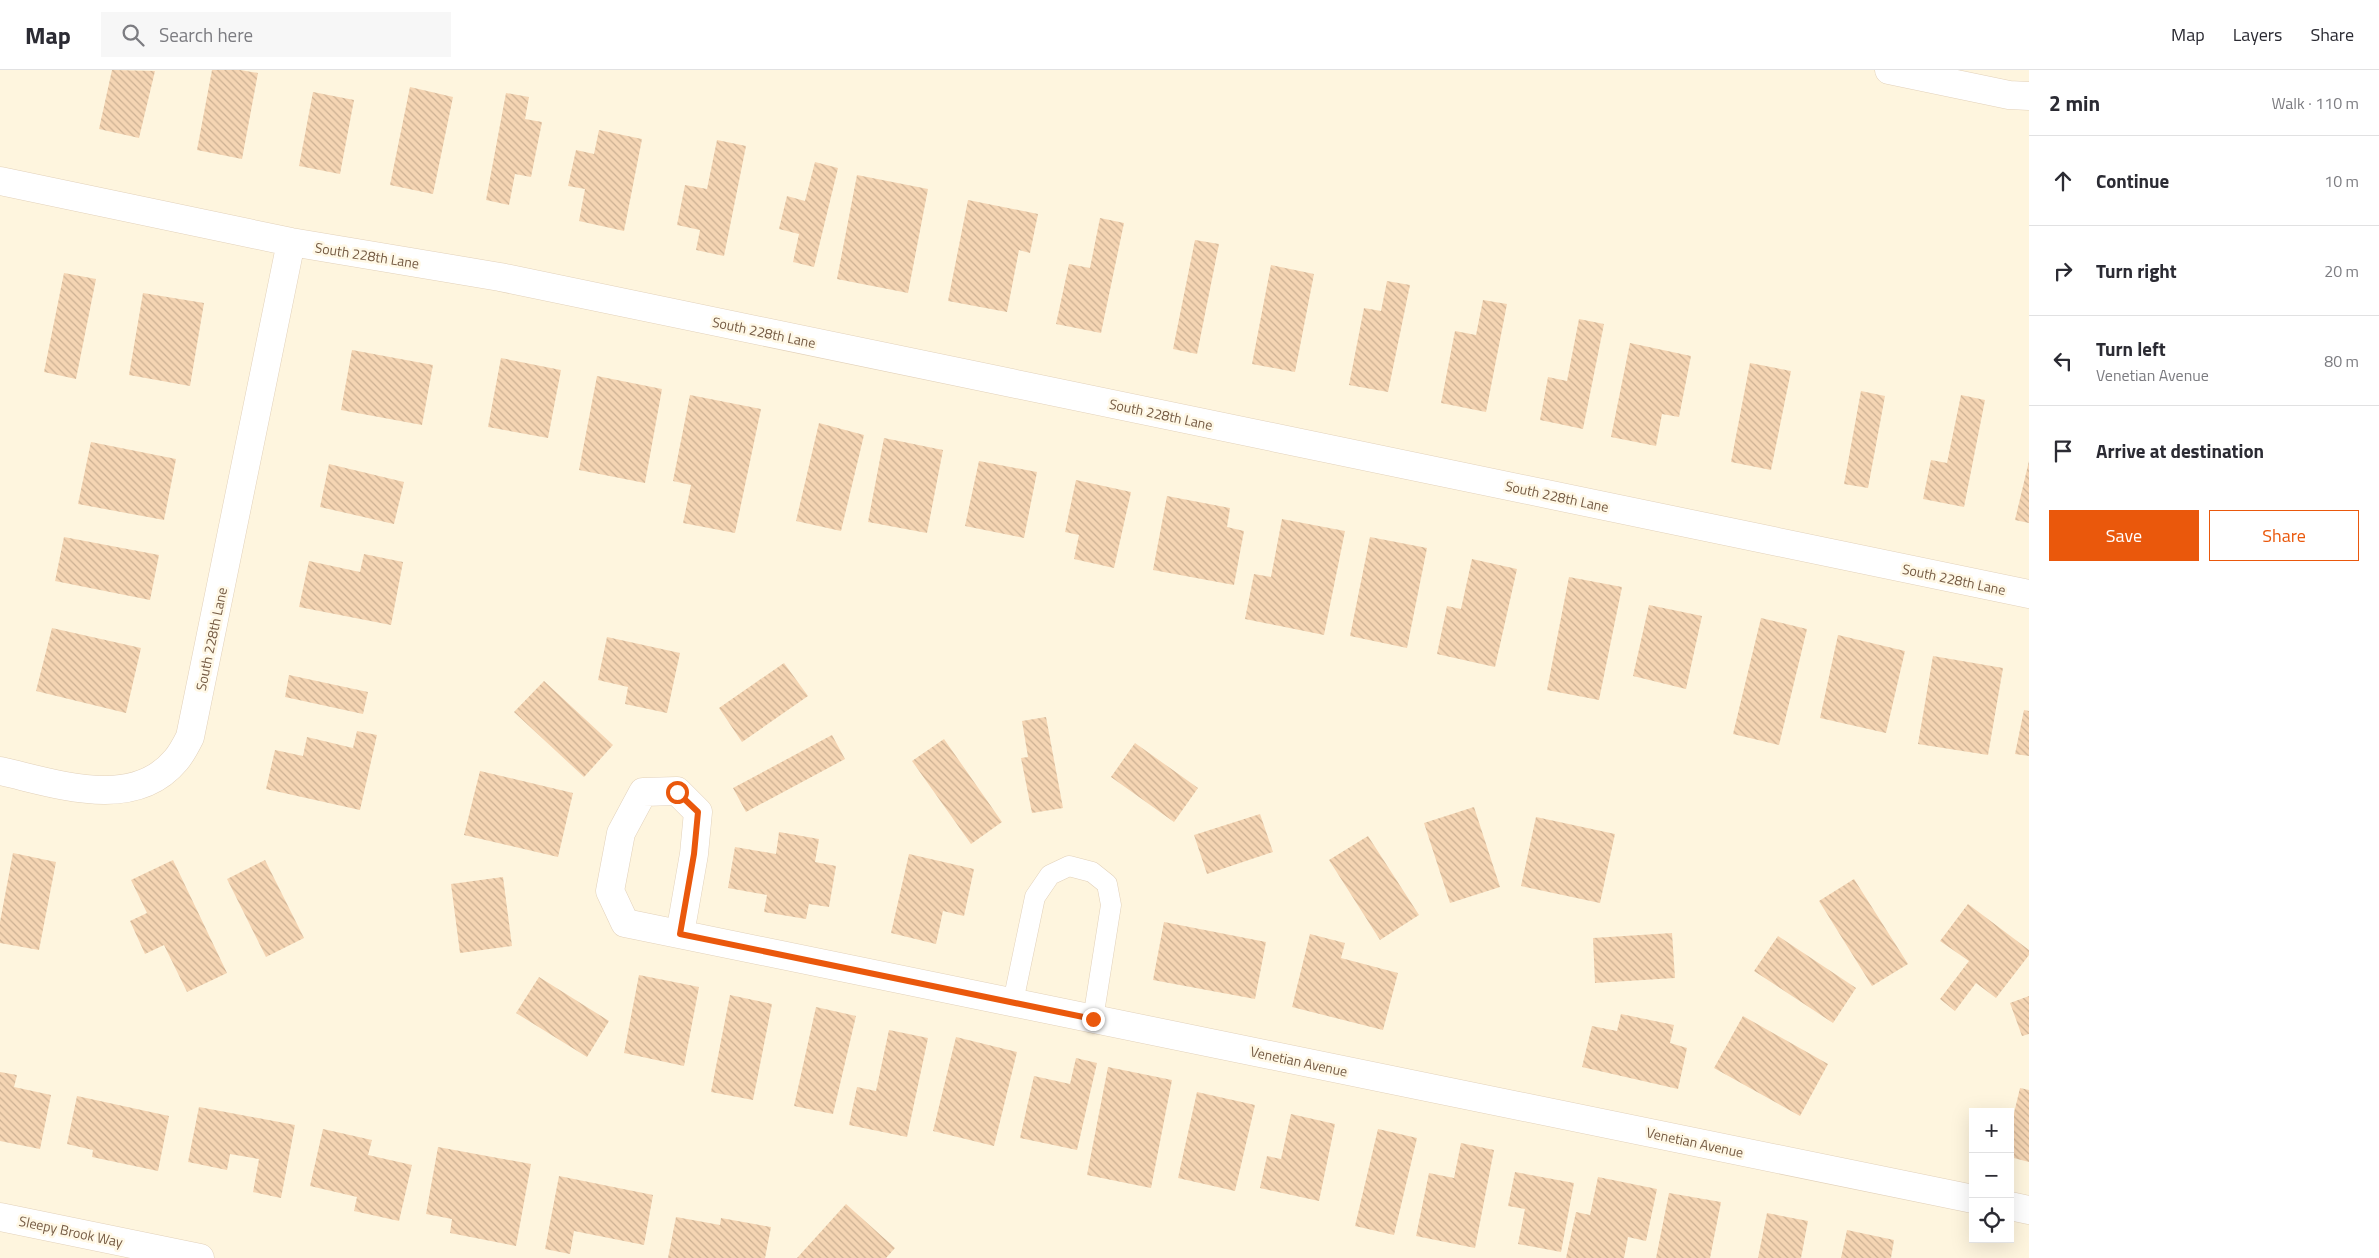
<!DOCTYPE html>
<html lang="en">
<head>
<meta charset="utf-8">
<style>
	:root { --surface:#fff; --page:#f7f7f7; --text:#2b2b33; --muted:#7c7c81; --line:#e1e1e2; --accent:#ea580c }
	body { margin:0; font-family:"Titillium Web",sans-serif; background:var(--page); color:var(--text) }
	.controls { position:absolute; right:15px; bottom:15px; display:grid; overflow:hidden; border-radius:0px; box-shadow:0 5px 20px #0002 }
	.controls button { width:45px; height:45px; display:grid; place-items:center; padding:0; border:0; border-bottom:1px solid var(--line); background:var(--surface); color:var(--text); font:25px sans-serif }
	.stop { position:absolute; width:15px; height:15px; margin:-11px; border:4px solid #ea580c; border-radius:50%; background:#fff }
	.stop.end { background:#ea580c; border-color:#fff; box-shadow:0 1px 5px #0008 }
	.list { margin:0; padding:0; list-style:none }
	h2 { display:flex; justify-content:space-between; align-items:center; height:65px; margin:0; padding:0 20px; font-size:21px }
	h2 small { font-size:16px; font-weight:400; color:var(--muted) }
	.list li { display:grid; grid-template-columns:32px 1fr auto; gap:15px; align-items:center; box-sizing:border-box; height:90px; padding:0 20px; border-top:1px solid var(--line) }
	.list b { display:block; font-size:19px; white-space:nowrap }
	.list p { margin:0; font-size:16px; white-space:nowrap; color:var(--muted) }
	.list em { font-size:16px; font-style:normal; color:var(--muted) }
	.actions { display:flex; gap:10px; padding:15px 20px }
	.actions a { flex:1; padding:11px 0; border:1px solid var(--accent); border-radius:0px; text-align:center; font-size:18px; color:var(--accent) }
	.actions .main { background:var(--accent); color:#fff }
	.icon { flex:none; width:28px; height:28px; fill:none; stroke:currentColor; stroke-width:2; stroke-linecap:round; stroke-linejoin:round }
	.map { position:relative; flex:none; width:2029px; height:1188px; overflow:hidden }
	header { display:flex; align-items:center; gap:30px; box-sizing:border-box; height:70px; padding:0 25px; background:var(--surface); border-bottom:1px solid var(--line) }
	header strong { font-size:24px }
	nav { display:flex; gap:28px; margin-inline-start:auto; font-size:18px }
	.search { width:350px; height:45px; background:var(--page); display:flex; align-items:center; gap:12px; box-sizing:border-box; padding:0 18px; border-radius:0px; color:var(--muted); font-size:19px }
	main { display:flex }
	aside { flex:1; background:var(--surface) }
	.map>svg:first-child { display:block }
	.building { fill:url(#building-back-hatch) }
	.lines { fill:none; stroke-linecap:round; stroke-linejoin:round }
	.lane-casing { stroke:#e2d1ba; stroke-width:21 }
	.street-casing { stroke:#e2d1ba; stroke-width:29 }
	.lane { stroke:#fff; stroke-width:20 }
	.street { stroke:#fff; stroke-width:28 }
	.route { stroke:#ea580c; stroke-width:6 }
	.labels { text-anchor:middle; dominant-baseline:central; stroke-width:5; stroke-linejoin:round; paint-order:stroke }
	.street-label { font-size:14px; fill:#755b44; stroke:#fff8e6 }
</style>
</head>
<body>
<header>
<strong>Map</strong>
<div class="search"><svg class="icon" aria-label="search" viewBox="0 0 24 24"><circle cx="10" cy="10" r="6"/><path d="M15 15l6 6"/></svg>Search here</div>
<nav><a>Map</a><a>Layers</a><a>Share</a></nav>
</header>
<main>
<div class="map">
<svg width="2029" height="1188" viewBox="0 0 2029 1188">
	<defs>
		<pattern id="building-back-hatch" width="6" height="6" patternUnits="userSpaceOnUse" patternTransform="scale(1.25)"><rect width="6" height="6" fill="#f5d5b3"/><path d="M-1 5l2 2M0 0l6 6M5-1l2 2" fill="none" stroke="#cbb093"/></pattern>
	</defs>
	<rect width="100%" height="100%" fill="#fef5de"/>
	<path class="building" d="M112 0 155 1 139 68 99 59Z
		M212 0H240L258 3 242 89 197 80Z
		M410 17 453 27 433 124 390 115Z
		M313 22 354 30 340 104 299 96Z
		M506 23 529 27 525 49 542 52 531 107 515 104 509 135 486 130Z
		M599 60 642 69 624 161 579 151 585 119 568 116 576 80 594 84Z
		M717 70 746 76 724 186 696 180 700 160 677 155 685 115 707 119Z
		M815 92 838 98 814 197 793 192 799 164 779 159 787 126 805 131Z
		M857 105 928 119 908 223 837 209Z
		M968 130 1038 144 1030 183 1019 180 1007 242 948 231Z
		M1100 148 1124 153 1101 263 1056 254 1069 194 1090 198Z
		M1195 170 1219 174 1197 284 1173 279Z
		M1271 195 1314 204 1295 302 1252 294Z
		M64 203 96 209 76 309 44 302Z
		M1387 211 1410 215 1388 322 1349 315 1364 238 1381 241Z
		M143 223 204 233 190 316 129 305Z
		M1483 230 1507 234 1486 342 1441 333 1455 261 1476 265Z
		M1579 249 1604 254 1583 359 1540 350 1548 307 1567 311Z
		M1630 273 1691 286 1679 347 1662 344 1656 376 1611 367Z
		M352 280 433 295 422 355 341 340Z
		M501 288 561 300 548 368 488 357Z
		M1750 293 1791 301 1771 400 1731 392Z
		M597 306 662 319 645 413 579 400Z
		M1861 321 1885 326 1868 418 1844 414Z
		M690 325 761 339 735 463 683 453 691 415 673 411Z
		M1961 325 1985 330 1964 437 1923 429 1931 390 1947 393Z
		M819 353 864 365 841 461 796 451Z
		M884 368 943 380 927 463 868 452Z
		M91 372 176 389 164 450 78 434Z
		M979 391 1037 402 1024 468 965 456Z
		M2029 391V453L2015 450Z
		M329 394 404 412 394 454 320 437Z
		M1076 410 1131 422 1114 498 1074 489 1079 465 1065 462Z
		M1167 426 1230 438 1227 457 1244 461 1234 515 1153 500Z
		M1282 449 1345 461 1324 565 1245 549 1254 504 1271 507Z
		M64 467 159 485 150 530 55 511Z
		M1370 467 1427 478 1407 578 1350 566Z
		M364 484 403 492 391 555 299 537 309 491 360 502Z
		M1472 489 1517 499 1495 597 1437 584 1447 536 1461 539Z
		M1569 507 1622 517 1599 630 1547 620Z
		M1649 535 1702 546 1686 619 1633 606Z
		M1761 548 1807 559 1779 675 1733 664Z
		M52 558 141 578 126 643 36 621Z
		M1838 565 1905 581 1886 663 1820 648Z
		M607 567 680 583 667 643 625 634 628 617 598 610Z
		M1933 586 2003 598 1988 685 1918 674Z
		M784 593 808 626 742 672 719 638Z
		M289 605 368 622 363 644 285 627Z
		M544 611 613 675 584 707 514 642Z
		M2024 640 2029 641V686L2015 684Z
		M1046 647 1063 738 1032 743 1021 688 1028 687 1022 651Z
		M357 661 377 665 360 740 266 719 275 680 303 686 307 667 353 678Z
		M832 665 845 689 746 742 733 718Z
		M944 669 1002 752 971 774 912 691Z
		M1135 673 1198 718 1174 752 1111 707Z
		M480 701 573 723 558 787 464 765Z
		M1474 737 1500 817 1450 833 1424 753Z
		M1260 744 1273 782 1207 804 1194 765Z
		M1536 747 1615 764 1600 833 1521 816Z
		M779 762 819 769 815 792 836 796 829 837 809 834 806 849 764 842 767 825 728 818 735 777 776 784Z
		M1368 766 1419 845 1380 870 1329 790Z
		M13 783 56 792 39 880 0 873V852Z
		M909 784 974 799 964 846 943 841 936 874 891 863Z
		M173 790 227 903 187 922 164 875 145 884 130 851 147 843 131 810Z
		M265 790 304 868 266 887 227 809Z
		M503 807 512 876 460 883 451 814Z
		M1854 809 1908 894 1872 916 1819 831Z
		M1968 834 2029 880V885L1996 928 1976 913 1955 941 1940 929 1969 891 1940 871Z
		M1164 852 1266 872 1255 929 1153 910Z
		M1672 863 1675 908 1595 913 1593 868Z
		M1310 864 1345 873 1341 888 1398 903 1383 960 1292 937Z
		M1778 866 1856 918 1833 953 1754 901Z
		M639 905 699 917 684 996 624 983Z
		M539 907 609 951 587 987 516 943Z
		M730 925 772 934 753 1030 711 1022Z
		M2029 926V964L2022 966 2010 933Z
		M816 937 856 946 833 1044 794 1036Z
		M1621 944 1674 955 1670 973 1687 978 1678 1019 1582 997 1592 956 1617 961Z
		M1743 946 1828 994 1800 1046 1714 998Z
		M889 960 928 968 907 1067 849 1055 857 1017 876 1021Z
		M956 967 1017 982 994 1076 933 1061Z
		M1076 988 1097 993 1077 1080 1020 1068 1034 1006 1070 1014Z
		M1108 997 1172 1010 1151 1118 1087 1105Z
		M0 1002 17 1005 14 1017 51 1025 40 1079 0 1071Z
		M2020 1018 2029 1020V1092L2010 1087V1060Z
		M1197 1022 1255 1035 1235 1121 1178 1108Z
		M77 1026 169 1046 158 1101 92 1087 93 1080 67 1074Z
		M199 1037 295 1055 281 1128 253 1122 259 1089 230 1084 227 1100 188 1092Z
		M1291 1044 1335 1054 1319 1131 1260 1118 1267 1086 1281 1089Z
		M323 1059 372 1070 368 1085 412 1095 399 1151 354 1141 357 1127 310 1116Z
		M1378 1059 1417 1068 1394 1165 1355 1156Z
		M1461 1073 1494 1080 1475 1178 1416 1166 1429 1103 1454 1108Z
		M438 1077 531 1094 516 1176 450 1163 452 1149 426 1144Z
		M1515 1102 1574 1113 1561 1182 1518 1174 1525 1139 1508 1136Z
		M559 1106 653 1125 644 1175 574 1161 570 1184 545 1179Z
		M1598 1107 1657 1119 1646 1171 1628 1167 1624 1188H1566L1576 1142 1590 1145Z
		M1669 1123 1721 1132 1710 1188H1656Z
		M846 1134 895 1178 886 1188H797Z
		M1767 1143 1808 1151 1801 1188H1758Z
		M676 1147 720 1155 721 1148 771 1157 765 1188H668Z
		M1847 1160 1894 1170 1891 1188H1841Z"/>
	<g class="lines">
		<defs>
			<path id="lane" d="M1013 932 1035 827 1050 805 1069 796 1092 802 1107 814 1111 835 1093 949"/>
			<path id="street" d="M1889 0 2009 25 2029 26
				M0 111 291 172 500 207 2029 524
				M0 701C55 713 133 742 176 690 182 683 186 675 190 667L291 172
				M680 864 694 784 698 742 677 721 643 722 621 763 610 821 625 853 1973 1129
				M2010 1136 2029 1140
				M0 1147 200 1188"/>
		</defs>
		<use href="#lane" class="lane-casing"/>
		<use href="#street" class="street-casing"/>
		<use href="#lane" class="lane"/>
		<use href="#street" class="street"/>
	</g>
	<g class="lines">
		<path class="route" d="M677 722 698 742 694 784 680 864 1093 949"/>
	</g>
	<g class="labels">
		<g class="street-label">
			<text transform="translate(367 185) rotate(9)">South 228th Lane</text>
			<text transform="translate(764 262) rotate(12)">South 228th Lane</text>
			<text transform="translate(1161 344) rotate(12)">South 228th Lane</text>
			<text transform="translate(1557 426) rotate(12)">South 228th Lane</text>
			<text transform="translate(1954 509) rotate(12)">South 228th Lane</text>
			<text transform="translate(211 569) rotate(-78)">South 228th Lane</text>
			<text transform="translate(1299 991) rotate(12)">Venetian Avenue</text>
			<text transform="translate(1695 1072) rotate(12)">Venetian Avenue</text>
			<text transform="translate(71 1161) rotate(12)">Sleepy Brook Way</text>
		</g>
	</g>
</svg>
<div class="controls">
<button>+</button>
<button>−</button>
<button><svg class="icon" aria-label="locate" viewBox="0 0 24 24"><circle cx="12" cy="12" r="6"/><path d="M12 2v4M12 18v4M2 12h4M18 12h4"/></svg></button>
</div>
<div class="stop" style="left:677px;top:722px"></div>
<div class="stop end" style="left:1093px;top:949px"></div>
</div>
<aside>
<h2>2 min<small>Walk · 110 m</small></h2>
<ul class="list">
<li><svg class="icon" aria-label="ahead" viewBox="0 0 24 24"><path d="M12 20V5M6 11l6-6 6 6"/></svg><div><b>Continue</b></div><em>10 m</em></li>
<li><svg class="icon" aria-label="right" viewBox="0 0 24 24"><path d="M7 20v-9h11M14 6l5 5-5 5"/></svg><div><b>Turn right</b></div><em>20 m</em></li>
<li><svg class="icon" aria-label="left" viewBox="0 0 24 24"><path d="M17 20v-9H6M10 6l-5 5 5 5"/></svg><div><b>Turn left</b><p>Venetian Avenue</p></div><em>80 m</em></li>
<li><svg class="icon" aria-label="arrive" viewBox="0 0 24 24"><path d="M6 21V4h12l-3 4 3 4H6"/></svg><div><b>Arrive at destination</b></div></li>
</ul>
<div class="actions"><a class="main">Save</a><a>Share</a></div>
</aside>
</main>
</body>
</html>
